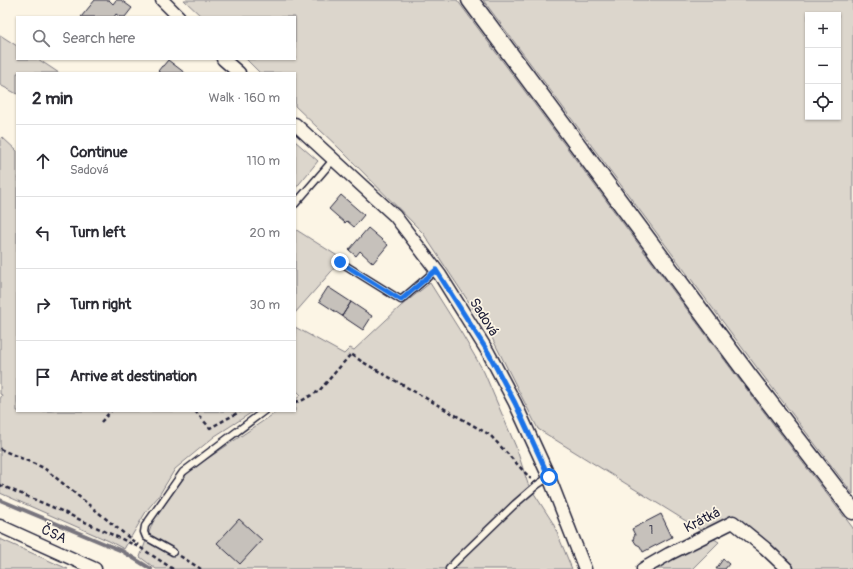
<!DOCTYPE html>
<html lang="en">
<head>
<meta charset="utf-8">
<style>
	:root { --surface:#fff; --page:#f2f2f3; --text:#2b2b33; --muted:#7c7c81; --line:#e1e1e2 }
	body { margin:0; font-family:Pangolin,sans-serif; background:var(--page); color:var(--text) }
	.controls { position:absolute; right:12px; top:12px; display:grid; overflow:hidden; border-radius:0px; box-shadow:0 1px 3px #0004 }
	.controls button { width:36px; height:36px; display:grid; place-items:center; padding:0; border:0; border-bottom:1px solid var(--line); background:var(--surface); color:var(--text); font:20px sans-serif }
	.stop { position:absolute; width:12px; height:12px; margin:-9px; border:3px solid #1a73e8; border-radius:50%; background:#fff }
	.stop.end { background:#1a73e8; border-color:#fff; box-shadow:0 1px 4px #0008 }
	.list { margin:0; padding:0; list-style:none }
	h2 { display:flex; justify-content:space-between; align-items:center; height:52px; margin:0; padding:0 16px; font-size:17px }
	h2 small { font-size:13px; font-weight:400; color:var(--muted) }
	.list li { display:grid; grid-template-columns:26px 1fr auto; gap:12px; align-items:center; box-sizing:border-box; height:72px; padding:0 16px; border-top:1px solid var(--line) }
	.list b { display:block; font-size:15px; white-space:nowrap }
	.list p { margin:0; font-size:13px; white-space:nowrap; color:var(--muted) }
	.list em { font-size:13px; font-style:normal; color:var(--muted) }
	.icon { flex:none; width:22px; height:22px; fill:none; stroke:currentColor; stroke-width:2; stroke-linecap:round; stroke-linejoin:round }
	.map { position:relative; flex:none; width:853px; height:569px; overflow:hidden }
	.search { position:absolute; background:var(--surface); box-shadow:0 1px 3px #0004; left:16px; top:16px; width:280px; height:44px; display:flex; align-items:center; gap:10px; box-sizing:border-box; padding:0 14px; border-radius:0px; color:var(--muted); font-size:15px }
	.panel { position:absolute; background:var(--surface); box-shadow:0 1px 3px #0004; left:16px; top:72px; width:280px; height:340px; border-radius:0px }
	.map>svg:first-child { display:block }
	.green { fill:#dcd6cc; stroke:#7f7c84; fill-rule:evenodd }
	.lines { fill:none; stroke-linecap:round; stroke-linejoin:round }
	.stream { stroke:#78757e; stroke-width:4 }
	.building { fill:#c6c1bb; stroke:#22223b }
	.service-casing { stroke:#22223b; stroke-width:9 }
	.minor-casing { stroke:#22223b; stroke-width:15 }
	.secondary-casing { stroke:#22223b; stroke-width:19 }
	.path { stroke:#22223b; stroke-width:2.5; stroke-dasharray:4 3; stroke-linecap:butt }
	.service { stroke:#fcf5e5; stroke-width:6 }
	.minor { stroke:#fcf5e5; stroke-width:12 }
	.secondary { stroke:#fcf5e5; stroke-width:16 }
	.route { stroke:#1a73e8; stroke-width:5 }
	.labels { text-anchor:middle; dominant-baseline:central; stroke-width:3.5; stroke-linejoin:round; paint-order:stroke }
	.number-label { font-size:12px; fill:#4b4a5b }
	.street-label { font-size:14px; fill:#22223b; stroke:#fcf5e5 }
</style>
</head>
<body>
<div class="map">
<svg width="853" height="569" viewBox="0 0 853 569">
	<rect width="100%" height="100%" fill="#fcf5e5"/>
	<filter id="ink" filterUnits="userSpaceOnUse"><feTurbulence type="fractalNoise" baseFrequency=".025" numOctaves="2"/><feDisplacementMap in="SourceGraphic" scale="8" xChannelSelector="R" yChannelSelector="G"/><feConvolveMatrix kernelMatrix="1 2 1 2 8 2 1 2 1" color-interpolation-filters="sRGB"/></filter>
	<g filter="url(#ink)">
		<path class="green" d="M184 0H457L741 382 853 528V569H793L736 517 702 531 538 429 490 334 423 233 341 150 295 106V73H260L246 59H295V17H202Z
			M483 0H853V494L758 369ZM808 15H838V117H808Z
			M0 35 17 46V59H38L59 73H17V94L0 85Z
			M2 137 17 151V411H254L215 436 175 469 158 497 147 510 124 549 109 541 0 493V399L2 395 0 394V139Z
			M295 141 318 161 295 189Z
			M295 229 339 257 334 263 337 265 295 313Z
			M430 283 462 334 484 372 516 447 528 484 553 523 572 569H156L140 557 154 519 189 471 278 411H295V400L301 395 295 389V327L344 354 350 348 354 350 401 306Z
			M711 537 719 542 692 569H652Z
			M0 539 68 569H0Z"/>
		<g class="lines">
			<path class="stream" d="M0 500 122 551 151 569"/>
		</g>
		<path class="building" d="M95 0H109L113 4 116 0H121L132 8 125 17H120L116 14 114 17H81Z
			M168 60 185 73H158L159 71H158L162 66H163Z
			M341 195 364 215 354 227 347 221 345 223 329 209Z
			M368 228 388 245 373 263 360 251 356 256 349 250Z
			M328 287 351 302 342 316 319 301Z
			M351 302 372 316 363 330 342 316Z
			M661 514 672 537 643 552 640 546 636 544 633 539 635 535 632 529Z
			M239 519 262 540 240 564 217 543Z
			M723 559 729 564 725 569H716Z"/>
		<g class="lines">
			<defs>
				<path id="service" d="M295 204 334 159
					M340 262 401 300 436 270
					M173 552 146 537 144 532 145 526 183 472 264 411
					M449 569 456 561 515 504 537 485 549 477"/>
				<path id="minor" d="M162 0 179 17
					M223 59 239 73
					M295 124 395 216 440 275 488 352 515 403 549 477 585 569
					M0 526 95 569
					M643 569 669 554 733 522 765 548 787 569"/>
				<path id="secondary" d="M470 0 749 376 853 511"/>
			</defs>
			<use href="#service" class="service-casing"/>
			<use href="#minor" class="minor-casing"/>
			<use href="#secondary" class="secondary-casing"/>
			<path class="path" d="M295 402 303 400 319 391 351 354 361 361 490 435 531 479
				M195 411 210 428 241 411
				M101 422 111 411
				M0 449 44 468 138 545
				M0 485 57 509 141 548 173 569
				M180 556 201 569"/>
			<use href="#service" class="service"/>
			<use href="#minor" class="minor"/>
			<use href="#secondary" class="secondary"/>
		</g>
	</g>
	<g class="lines" filter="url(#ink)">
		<path class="route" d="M340 262 401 300 436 270 488 352 515 403 549 477"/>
	</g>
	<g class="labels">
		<g class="number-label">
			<text x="651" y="530">1</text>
		</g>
		<g class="street-label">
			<text transform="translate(484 317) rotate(58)">Sadová</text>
			<text transform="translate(702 520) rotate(-27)">Krátká</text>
			<text transform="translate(54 534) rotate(24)">ČSA</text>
		</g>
	</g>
</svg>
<div class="controls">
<button>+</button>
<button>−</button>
<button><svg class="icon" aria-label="locate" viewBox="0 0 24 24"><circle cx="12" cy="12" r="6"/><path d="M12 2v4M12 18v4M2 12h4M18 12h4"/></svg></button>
</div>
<div class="stop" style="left:549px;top:477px"></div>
<div class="stop end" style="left:340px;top:262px"></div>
<div class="search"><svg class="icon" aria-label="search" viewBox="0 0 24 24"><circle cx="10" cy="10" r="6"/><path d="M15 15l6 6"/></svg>Search here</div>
<section class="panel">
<h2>2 min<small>Walk · 160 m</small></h2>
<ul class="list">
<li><svg class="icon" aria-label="ahead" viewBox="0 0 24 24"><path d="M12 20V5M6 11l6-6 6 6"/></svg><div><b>Continue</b><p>Sadová</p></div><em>110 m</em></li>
<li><svg class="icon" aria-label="left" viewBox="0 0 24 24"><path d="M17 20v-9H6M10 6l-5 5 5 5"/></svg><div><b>Turn left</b></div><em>20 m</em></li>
<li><svg class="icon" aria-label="right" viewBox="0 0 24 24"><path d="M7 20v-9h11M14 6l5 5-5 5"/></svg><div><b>Turn right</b></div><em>30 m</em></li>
<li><svg class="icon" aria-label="arrive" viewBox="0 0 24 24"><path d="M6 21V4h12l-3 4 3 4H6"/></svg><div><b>Arrive at destination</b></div></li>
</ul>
</section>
</div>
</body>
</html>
